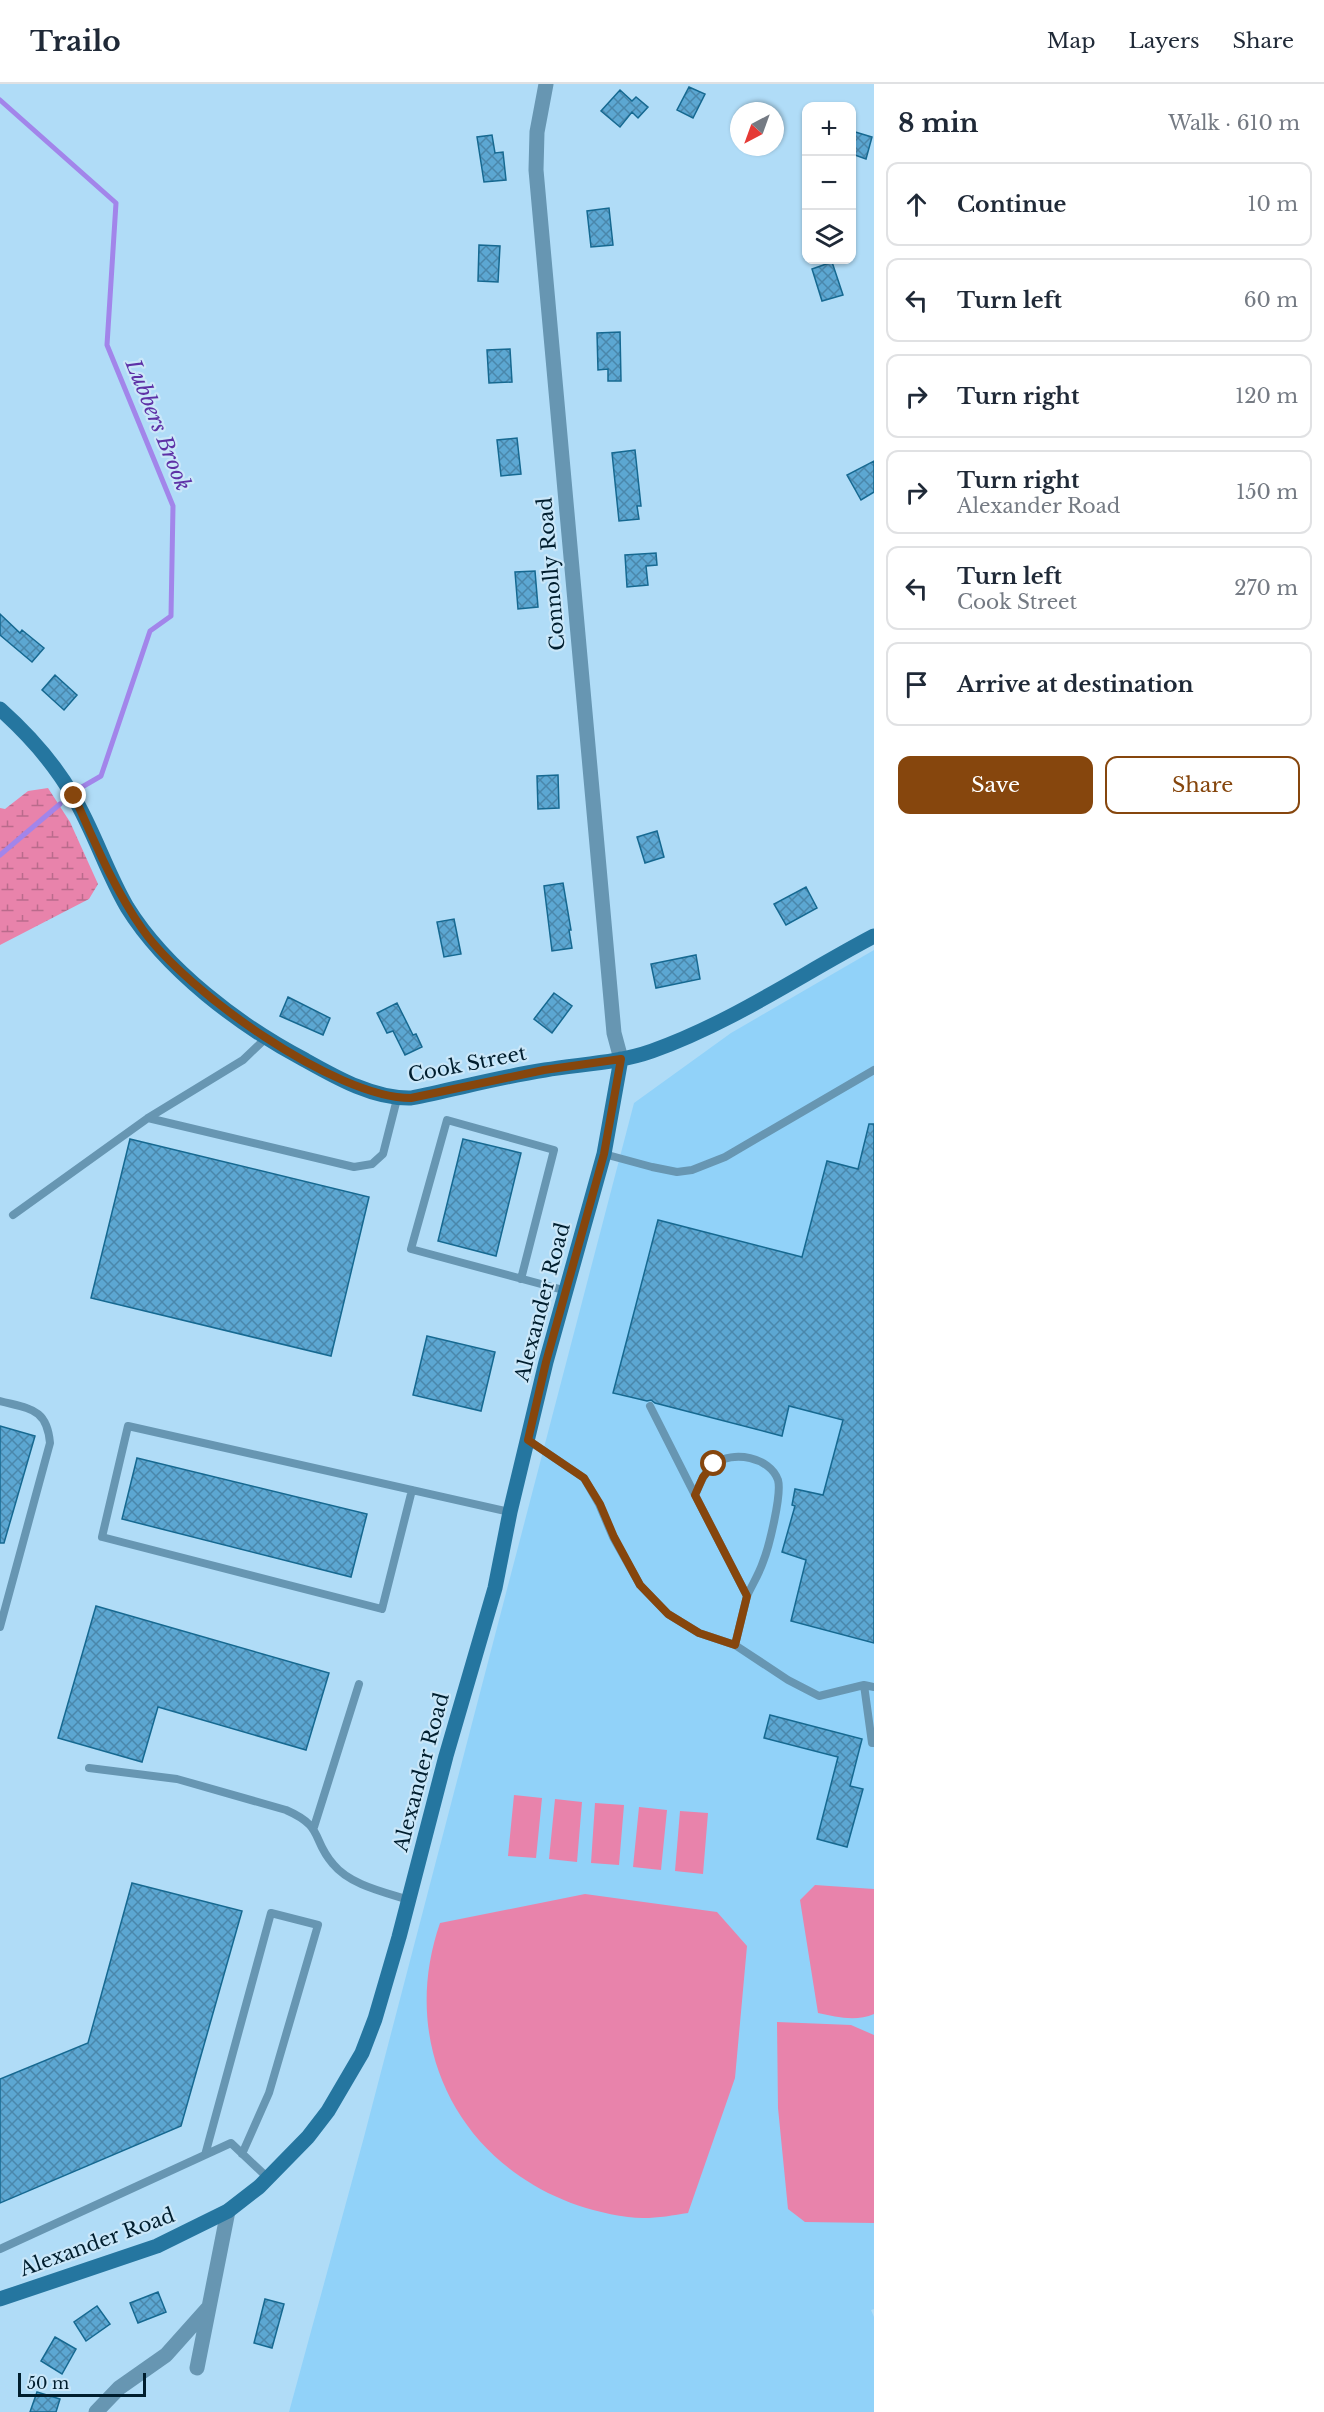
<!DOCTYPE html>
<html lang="en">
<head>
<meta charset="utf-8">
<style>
	:root { --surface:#fff; --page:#f6f6f7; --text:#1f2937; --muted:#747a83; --line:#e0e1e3; --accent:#86460d }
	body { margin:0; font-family:"Libre Baskerville",serif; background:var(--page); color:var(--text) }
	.controls { position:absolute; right:18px; top:18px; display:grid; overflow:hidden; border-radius:12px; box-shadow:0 2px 4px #0004 }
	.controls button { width:54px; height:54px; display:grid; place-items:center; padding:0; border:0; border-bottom:2px solid var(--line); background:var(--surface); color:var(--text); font:30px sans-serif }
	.compass { position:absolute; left:730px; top:18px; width:54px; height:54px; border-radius:50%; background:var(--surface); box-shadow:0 2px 4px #0004; rotate:221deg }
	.scale { position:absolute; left:18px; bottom:15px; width:128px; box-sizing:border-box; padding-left:6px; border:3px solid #001e2e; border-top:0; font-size:16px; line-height:21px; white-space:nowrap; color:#001e2e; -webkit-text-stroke:4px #cae7f9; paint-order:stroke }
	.stop { position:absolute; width:18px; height:18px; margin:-14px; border:4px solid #86460d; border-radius:50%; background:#fff }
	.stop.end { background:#86460d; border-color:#fff; box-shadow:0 2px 6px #0008 }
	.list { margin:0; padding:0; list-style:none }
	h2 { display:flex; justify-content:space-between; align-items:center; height:78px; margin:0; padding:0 24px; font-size:26px }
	h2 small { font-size:20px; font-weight:400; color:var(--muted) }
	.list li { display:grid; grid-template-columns:39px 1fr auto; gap:18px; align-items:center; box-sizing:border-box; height:84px; margin:0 12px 12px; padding:0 12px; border:2px solid var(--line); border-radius:12px }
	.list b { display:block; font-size:22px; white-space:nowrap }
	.list p { margin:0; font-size:20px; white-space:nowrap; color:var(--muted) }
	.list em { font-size:20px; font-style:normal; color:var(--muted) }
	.actions { display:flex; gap:12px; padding:18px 24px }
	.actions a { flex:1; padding:14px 0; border:2px solid var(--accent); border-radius:12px; text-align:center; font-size:21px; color:var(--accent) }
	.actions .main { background:var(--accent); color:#fff }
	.icon { flex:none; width:33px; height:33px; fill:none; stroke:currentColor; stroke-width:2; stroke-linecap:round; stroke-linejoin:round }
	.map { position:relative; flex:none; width:874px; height:2328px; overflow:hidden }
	header { display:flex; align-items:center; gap:36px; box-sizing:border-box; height:84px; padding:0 30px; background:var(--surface); border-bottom:2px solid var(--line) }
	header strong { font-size:28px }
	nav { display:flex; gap:33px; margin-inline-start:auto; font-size:21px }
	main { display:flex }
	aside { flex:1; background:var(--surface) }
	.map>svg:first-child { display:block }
	.built { fill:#91d2f9 }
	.wetland { fill:url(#wetland-marsh) }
	.pitch { fill:#e883ab }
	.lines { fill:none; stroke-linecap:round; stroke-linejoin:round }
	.stream { stroke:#a285ea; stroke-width:5 }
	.building { fill:url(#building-cross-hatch); stroke:#166991; stroke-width:1.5 }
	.lane { stroke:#6796b2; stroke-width:8 }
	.street { stroke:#6796b2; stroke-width:15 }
	.secondary { stroke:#2576a0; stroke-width:15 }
	.route { stroke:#86460d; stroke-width:8 }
	.labels { text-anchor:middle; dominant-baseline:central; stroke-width:4.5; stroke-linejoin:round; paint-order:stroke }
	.street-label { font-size:20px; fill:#001e2e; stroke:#cae7f9 }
	.water-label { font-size:21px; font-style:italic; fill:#5e31a6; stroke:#cae7f9 }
</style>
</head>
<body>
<header>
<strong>Trailo</strong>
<nav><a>Map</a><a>Layers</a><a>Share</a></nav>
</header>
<main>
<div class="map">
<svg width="874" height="2328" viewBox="0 0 874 2328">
	<defs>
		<pattern id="wetland-marsh" width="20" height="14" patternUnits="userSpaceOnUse" patternTransform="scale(1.5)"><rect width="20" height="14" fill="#e883ab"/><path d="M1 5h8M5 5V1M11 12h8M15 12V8" fill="none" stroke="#ba6b8c"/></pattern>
		<pattern id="building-cross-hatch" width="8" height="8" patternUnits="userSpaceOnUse" patternTransform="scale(1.5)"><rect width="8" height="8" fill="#5ca7d2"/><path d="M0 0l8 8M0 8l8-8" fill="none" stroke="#4a87ab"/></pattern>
	</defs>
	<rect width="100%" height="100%" fill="#b0dcf7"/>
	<path class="built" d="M874 866V2225L871 2226 874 2233V2328H289L364 2053 634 1019 731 949Z"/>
	<path class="wetland" d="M48 704 70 738 98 800 89 815 0 861V724L5 725 28 707Z"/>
	<path class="pitch" d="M514 1711 542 1714 536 1774 508 1772Z
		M555 1715 582 1718 577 1778 549 1775Z
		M595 1719 624 1721 619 1781 591 1779Z
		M639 1723 667 1726 661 1786 633 1783Z
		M680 1727 708 1729 703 1790 675 1787Z
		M815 1801 874 1805V1930C856 1938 836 1933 818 1929L800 1816Z
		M585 1810 717 1828 747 1862 735 1994 688 2129C669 2132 648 2136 628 2133 482 2114 391 1981 440 1839Z
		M777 1938 851 1941 874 1951V2139L805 2138 788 2125 778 2024Z"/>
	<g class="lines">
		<path class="stream" d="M0 16 116 119 107 261 173 422 171 532 150 547 101 692 82 703
			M0 771 60 720"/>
	</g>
	<path class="building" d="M689 3 705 10 693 34 677 26Z
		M620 6 632 17 636 13 648 23 638 34 632 28 620 43 601 27Z
		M852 47 872 53 866 75 852 70Z
		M492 51 495 69 503 68 506 96 484 98 477 53Z
		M609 124 613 161 591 163 587 127Z
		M479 161 500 162 498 198 478 197Z
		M832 178 843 211 822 217 812 185Z
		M620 248 621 297H608V285L598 286 597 249Z
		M510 265 512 298 489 299 487 266Z
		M517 354 521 390 501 392 497 356Z
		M635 366 641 422H637L639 435 619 437 612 369Z
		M874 377V408L861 416 847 391Z
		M656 469 657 481 646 482 648 501 627 503 625 471Z
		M535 487 538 523 518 525 515 488Z
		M0 530 20 549 22 546 44 564 32 578 0 551Z
		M55 591 77 611 64 626 42 606Z
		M558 691 559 724 538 725 537 692Z
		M657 747 664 773 645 779 637 753Z
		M563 799 571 846H569L572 864 552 867 544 802Z
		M806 803 817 824 786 841 774 820Z
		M454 835 461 870 444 873 437 838Z
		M696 871 700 895 656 904 651 880Z
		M554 909 572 922 552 949 534 935Z
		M288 913 330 934 323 951 280 932Z
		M397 919 413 951 416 950 422 963 405 971 393 947 387 949 377 929Z
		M869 1040H874V1559L791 1537 806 1476 782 1468 795 1422 792 1421 795 1405 823 1411 843 1336 789 1322 782 1352 655 1319 651 1316 647 1317 613 1309 658 1136 802 1173 827 1077 858 1085Z
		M130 1055 369 1113 331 1272 91 1214Z
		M463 1055 521 1069 496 1172 438 1157Z
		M427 1252 495 1268 481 1327 413 1311Z
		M0 1342 35 1352 4 1459H0Z
		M137 1374 367 1430 351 1493 122 1435Z
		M96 1522 329 1589 306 1666 158 1623 142 1678 58 1654Z
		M770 1631 862 1655 850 1702 863 1705 847 1763 817 1755 838 1673 764 1654Z
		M132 1799 242 1827 181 2042 0 2119V1995L88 1959Z
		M158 2208 166 2228 138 2239 130 2219Z
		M265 2215 284 2220 272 2264 254 2259Z
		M97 2222 110 2240 86 2257 74 2238Z
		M55 2253 76 2265 62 2290 41 2277Z
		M37 2308 60 2315 56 2328H30Z"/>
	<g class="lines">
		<path class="lane" d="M148 1034 354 1083 372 1080 383 1070 397 1015
			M604 1070 652 1083 677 1088 692 1086 725 1073 874 986
			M13 1131 148 1034 243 976 267 953
			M521 1195 554 1066 447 1036 411 1165 567 1207
			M0 1317C30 1325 47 1324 50 1359L0 1543
			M650 1322 695 1411C700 1400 704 1388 714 1380 733 1366 770 1373 778 1396 782 1410 769 1463 763 1478 759 1490 752 1501 747 1512L695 1411
			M528 1356 584 1394 599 1420 613 1453 640 1501 668 1530 699 1549 735 1561 747 1512
			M412 1406 382 1525 102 1453 128 1342 510 1428
			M735 1561 788 1596 819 1612 864 1601 874 1603
			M864 1601 872 1659H874
			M89 1684 177 1695 286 1726C325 1743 311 1755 333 1780 350 1801 384 1808 409 1816
			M314 1743 359 1600
			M205 2071 271 1829 318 1841 269 2009 242 2070
			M0 2165 231 2059 268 2094"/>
		<path class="street" d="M546 0 537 48 536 86 614 949 621 975
			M197 2284 228 2127
			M96 2328 119 2304 166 2271 208 2224"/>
		<path class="secondary" d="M0 625C28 650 54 679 73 712 94 747 106 787 127 823 166 886 240 942 305 976 337 994 374 1015 411 1014 456 1005 500 993 545 986 581 980 618 979 652 967 731 939 800 891 874 852
			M0 2215 157 2162 228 2127 259 2103 308 2053 328 2027 362 1969 375 1935 399 1853 446 1672 495 1504 510 1428 546 1278 604 1070 621 975"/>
	</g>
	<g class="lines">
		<path class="route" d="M74 712C94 757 114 805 143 846 186 907 335 1014 411 1014L544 986 621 975 604 1070 546 1278 528 1356 584 1394 600 1420 614 1453 640 1501 668 1530 699 1549 735 1561 747 1512 695 1411 703 1393 714 1380"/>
	</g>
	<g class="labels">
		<g class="street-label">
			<text transform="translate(551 490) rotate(-95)">Connolly Road</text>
			<text transform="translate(467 980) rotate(-11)">Cook Street</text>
			<text transform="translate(542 1218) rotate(-75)">Alexander Road</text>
			<text transform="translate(421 1688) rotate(-75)">Alexander Road</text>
			<text transform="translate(97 2158) rotate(-20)">Alexander Road</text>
		</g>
		<g class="water-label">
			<text transform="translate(158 341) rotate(68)">Lubbers Brook</text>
		</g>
	</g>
</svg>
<div class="controls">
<button>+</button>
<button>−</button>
<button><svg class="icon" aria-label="layers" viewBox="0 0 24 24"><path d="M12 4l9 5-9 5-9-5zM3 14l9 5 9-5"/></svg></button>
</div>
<svg class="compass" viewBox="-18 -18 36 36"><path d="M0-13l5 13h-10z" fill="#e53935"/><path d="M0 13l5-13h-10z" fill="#747a83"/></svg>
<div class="scale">50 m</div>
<div class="stop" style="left:714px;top:1380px"></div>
<div class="stop end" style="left:74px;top:712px"></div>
</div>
<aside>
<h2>8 min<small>Walk · 610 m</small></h2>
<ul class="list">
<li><svg class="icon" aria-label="ahead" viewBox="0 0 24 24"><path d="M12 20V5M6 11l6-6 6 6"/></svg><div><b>Continue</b></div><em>10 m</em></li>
<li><svg class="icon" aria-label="left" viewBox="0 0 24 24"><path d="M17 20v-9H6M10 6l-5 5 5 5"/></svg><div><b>Turn left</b></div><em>60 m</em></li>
<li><svg class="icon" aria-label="right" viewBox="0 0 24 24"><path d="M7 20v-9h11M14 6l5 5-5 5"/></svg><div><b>Turn right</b></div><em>120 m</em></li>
<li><svg class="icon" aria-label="right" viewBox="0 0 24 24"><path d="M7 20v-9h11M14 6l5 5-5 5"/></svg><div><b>Turn right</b><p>Alexander Road</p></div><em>150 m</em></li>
<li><svg class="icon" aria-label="left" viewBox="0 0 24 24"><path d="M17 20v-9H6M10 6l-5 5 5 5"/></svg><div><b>Turn left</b><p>Cook Street</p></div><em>270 m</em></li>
<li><svg class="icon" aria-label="arrive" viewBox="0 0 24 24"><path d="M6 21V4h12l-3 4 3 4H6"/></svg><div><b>Arrive at destination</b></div></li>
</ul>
<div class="actions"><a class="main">Save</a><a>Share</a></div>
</aside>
</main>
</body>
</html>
